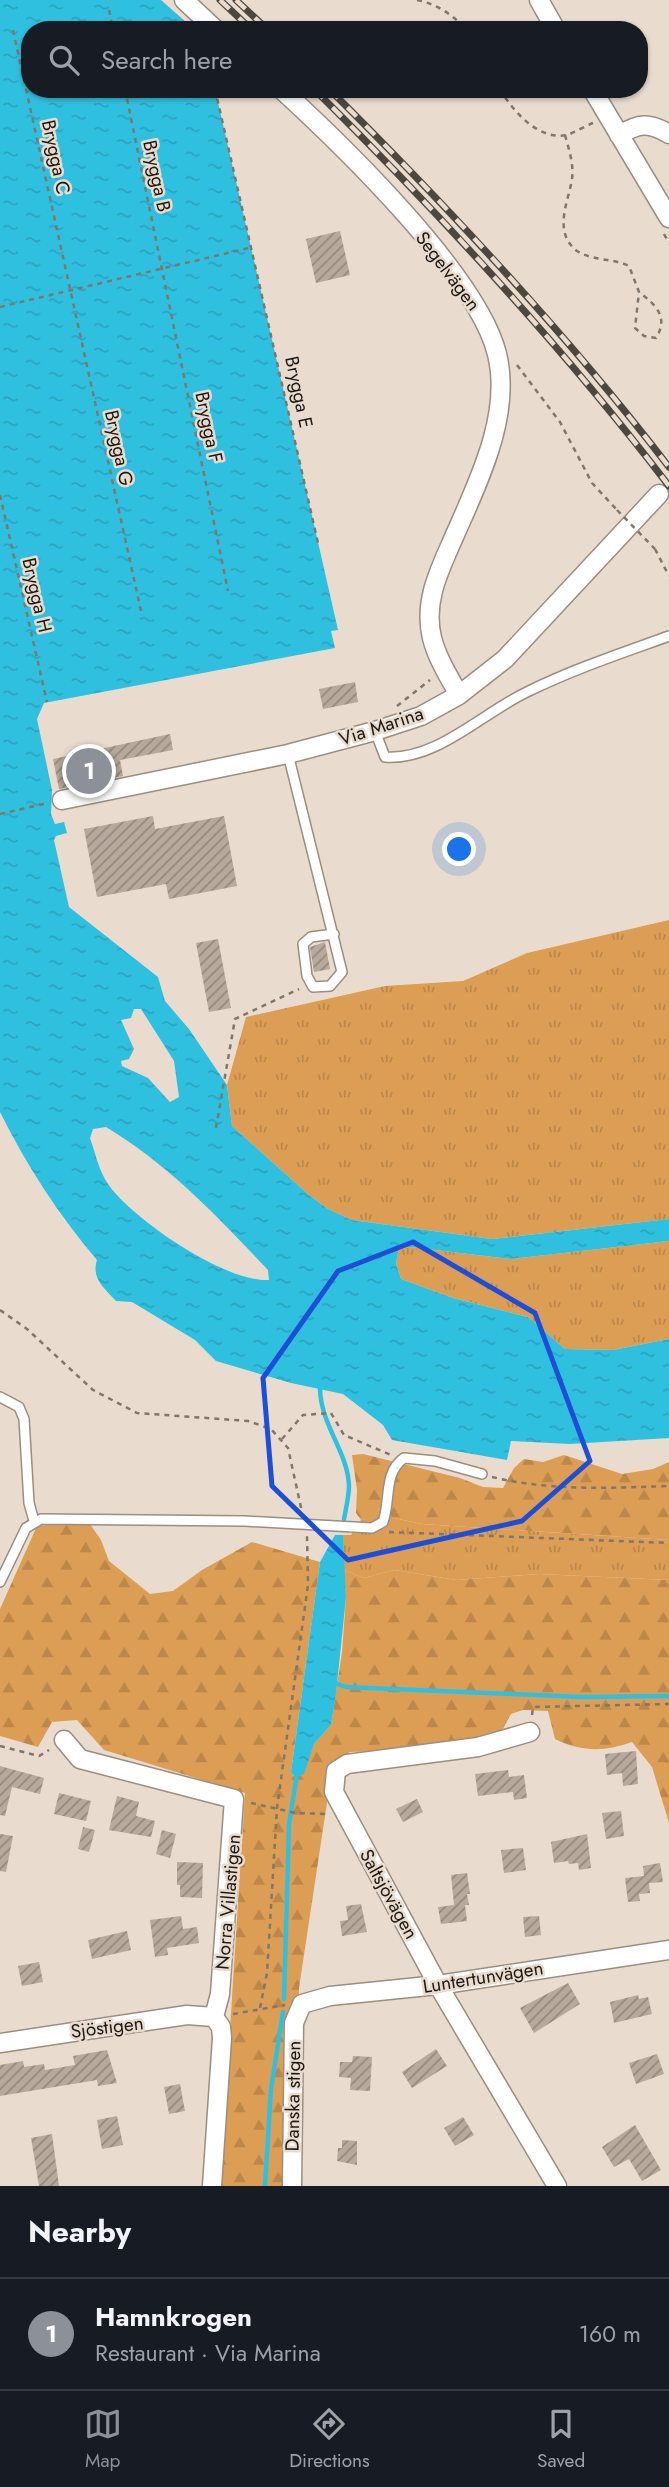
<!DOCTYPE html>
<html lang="en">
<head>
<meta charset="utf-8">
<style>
	:root { --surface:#171b24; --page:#20242c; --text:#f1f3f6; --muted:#9ea1a6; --line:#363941; --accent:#8c9099 }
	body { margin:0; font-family:Jost,sans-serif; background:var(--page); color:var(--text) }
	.you { position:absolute; left:460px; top:850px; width:24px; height:24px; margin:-18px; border:5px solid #fff; border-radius:50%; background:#1a73e8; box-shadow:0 0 0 10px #1a73e833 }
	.badge { display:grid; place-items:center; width:46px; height:46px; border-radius:50%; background:var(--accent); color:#fff; font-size:23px; font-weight:700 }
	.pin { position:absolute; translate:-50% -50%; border:4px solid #fff; box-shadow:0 2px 7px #0006 }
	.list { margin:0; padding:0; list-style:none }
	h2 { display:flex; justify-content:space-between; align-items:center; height:91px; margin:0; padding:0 28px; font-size:30px }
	h2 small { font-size:23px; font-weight:400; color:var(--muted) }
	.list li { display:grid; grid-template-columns:46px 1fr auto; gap:21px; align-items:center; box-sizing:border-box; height:112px; padding:0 28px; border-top:2px solid var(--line) }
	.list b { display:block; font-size:26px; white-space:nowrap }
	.list p { margin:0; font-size:23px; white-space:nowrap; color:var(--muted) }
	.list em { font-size:23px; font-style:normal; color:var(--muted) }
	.icon { flex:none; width:38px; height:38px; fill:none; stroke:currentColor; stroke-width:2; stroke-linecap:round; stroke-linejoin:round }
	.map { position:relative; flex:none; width:669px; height:2186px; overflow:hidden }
	.search { position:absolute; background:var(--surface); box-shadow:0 2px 5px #0004; left:21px; right:21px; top:21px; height:77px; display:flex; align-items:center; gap:18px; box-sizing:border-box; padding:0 24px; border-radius:28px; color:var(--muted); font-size:26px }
	.sheet { height:203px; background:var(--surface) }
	nav { display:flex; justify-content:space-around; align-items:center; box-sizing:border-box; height:98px; border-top:2px solid var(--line); background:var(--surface); font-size:19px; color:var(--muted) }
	nav a { display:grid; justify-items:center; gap:4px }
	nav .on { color:var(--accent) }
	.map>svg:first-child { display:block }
	.grass { fill:url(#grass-tufts) }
	.forest { fill:url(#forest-firs) }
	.water { fill:url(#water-ripples); fill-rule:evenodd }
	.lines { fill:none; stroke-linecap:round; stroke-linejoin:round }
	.stream { stroke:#30c0df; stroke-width:4.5 }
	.building { fill:url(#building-hatch) }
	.service-casing { stroke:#9a8e81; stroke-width:12 }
	.minor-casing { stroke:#9a8e81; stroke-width:21 }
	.path { stroke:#7f766d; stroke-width:2.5; stroke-dasharray:5 5; stroke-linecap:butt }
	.service { stroke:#fff; stroke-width:9 }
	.minor { stroke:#fff; stroke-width:18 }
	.rail-casing { stroke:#4e4740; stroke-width:7 }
	.rail { stroke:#e9dcce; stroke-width:4.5; stroke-dasharray:13; stroke-linecap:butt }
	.path-bridge { stroke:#7f766d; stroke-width:2.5; stroke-dasharray:5 5; stroke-linecap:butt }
	.marked { fill:none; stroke:#1d4ed8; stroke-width:5; stroke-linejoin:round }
	.labels { text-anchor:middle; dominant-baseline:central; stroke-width:5; stroke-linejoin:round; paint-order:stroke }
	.street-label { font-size:19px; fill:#1d1813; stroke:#e9dcce }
</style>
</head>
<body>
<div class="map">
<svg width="669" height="2186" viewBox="0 0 669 2186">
	<defs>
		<pattern id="grass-tufts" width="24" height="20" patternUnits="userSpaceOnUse" patternTransform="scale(1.75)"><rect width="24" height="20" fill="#dc9e55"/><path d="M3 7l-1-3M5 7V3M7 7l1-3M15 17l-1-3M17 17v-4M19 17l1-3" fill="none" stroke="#bc8749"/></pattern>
		<pattern id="forest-firs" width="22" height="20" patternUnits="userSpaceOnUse" patternTransform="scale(1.75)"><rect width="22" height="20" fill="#dc9e55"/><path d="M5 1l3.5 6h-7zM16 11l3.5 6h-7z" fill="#bc8749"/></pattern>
		<pattern id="water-ripples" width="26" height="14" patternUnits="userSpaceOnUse" patternTransform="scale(1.75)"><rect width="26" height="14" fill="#30c0df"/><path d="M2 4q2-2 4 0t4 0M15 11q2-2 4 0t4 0" fill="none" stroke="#2aa4be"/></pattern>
		<pattern id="building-hatch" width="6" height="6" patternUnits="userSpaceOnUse" patternTransform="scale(1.75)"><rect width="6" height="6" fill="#b7aa9c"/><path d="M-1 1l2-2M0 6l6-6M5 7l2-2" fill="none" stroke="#94897e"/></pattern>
	</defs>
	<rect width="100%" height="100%" fill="#e9dcce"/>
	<path class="grass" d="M669 920V1219L492 1239 352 1220 328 1209 309 1195 232 1126 227 1085 246 1017 385 986 463 981 527 953Z
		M669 1241V1339L613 1350 565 1349 528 1317 453 1298 401 1279 396 1263 399 1248 410 1247 511 1259Z
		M379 1509 394 1518 422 1524 669 1540V1580L539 1574 457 1580 394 1570 364 1578 344 1570 343 1535H351L361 1520 374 1517Z"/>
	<path class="forest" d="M363 1454 460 1478 483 1487 503 1488 514 1468 524 1459 543 1462 564 1455 622 1474 653 1469 669 1462V1540L422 1524 394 1518 379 1509 374 1518 361 1520 356 1513 357 1490 352 1455Z
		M64 1523 90 1524 101 1540 109 1561 150 1594 173 1591 202 1570 252 1542 320 1562 291 1772 295 1778 303 1774 314 1744 331 1725 342 1652 346 1597 344 1570 364 1578 394 1570 457 1580 539 1574 669 1580V1823L652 1767 632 1742C606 1752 581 1752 555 1739L548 1711 523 1710 511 1714 499 1736 433 1749 350 1752 333 1763 299 1988 298 2186H220L245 1793 104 1750 77 1720 52 1722 38 1747 0 1736V1609L37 1526Z"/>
	<path class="water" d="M0 0H161L195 30H30V89H215L338 630 331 631 335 648 44 703 37 719 52 790 51 814 55 824 64 822 67 833 56 836 54 840 69 907 158 977 165 1001 189 1029 227 1085 232 1126 309 1195 328 1209 352 1220 492 1239 669 1219V1241L511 1259 410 1247 399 1248 396 1263 401 1279 453 1298 528 1317 565 1349 613 1350 669 1339V1438L570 1444 511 1441 507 1460 392 1440 383 1425 343 1394 291 1383 216 1361 195 1340 132 1302 116 1301C104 1288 91 1278 97 1260 58 1214 27 1166 0 1112ZM134 1009H141L174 1061 179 1097 170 1102 148 1078 122 1066 121 1061 129 1059 134 1049 121 1020 131 1018ZM106 1127C169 1165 218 1217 268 1270L269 1280C226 1283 132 1219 108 1184 99 1171 95 1152 90 1138L93 1129Z
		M335 1535H343L346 1597 336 1694 331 1725 314 1744 304 1774 295 1778 291 1772 320 1562Z"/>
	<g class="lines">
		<path class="stream" d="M320 1389C321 1426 348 1452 349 1486 349 1496 346 1508 344 1519
			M335 1683 346 1687 582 1697 669 1696
			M284 1999 289 1824 297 1774
			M265 2186 271 2089 283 2012"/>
	</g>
	<path class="building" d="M340 231 350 275 316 283 306 239Z
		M355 682 358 702 323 709 319 689Z
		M170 734 173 750 120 760 123 776 59 789 53 759Z
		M153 816 155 829 224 816 237 886 169 899 166 884 97 897 84 829Z
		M218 939 231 1008 209 1012 196 943Z
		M325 942 330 969 314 972 310 947Z
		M636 1751 638 1784 623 1786 622 1773 607 1775 605 1754Z
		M0 1766 44 1778 40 1794 12 1787 5 1816 0 1815Z
		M508 1770 509 1777 524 1775 527 1798 514 1800 513 1792 478 1796 475 1774Z
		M59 1793 91 1801 86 1821 54 1814Z
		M117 1796 139 1802 136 1816 155 1821 151 1837 109 1830Z
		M417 1799 423 1812 403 1822 396 1809Z
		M621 1811 624 1836 606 1839 602 1813Z
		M83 1827 95 1830 89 1852 78 1849Z
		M162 1830 176 1834 170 1858 156 1854Z
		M0 1834 13 1836 6 1872 0 1871Z
		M587 1834 591 1868 579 1870 578 1863 569 1864 568 1861 554 1863 551 1842Z
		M523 1848 526 1870 504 1873 501 1850Z
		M177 1862 203 1863 202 1898 180 1897V1885H177Z
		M660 1863 663 1882 649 1883 650 1893 639 1894 640 1901 628 1902 625 1878 644 1876 643 1866Z
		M467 1873 470 1894H467L469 1905H465L467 1921 441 1924 438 1907 454 1905 451 1875Z
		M361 1904 367 1932 342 1936 340 1921 348 1920 346 1906Z
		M181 1916 183 1929 197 1927 199 1943 167 1948 168 1955 155 1957 150 1920Z
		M539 1916 541 1935 525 1937 523 1917Z
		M127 1931 131 1950 92 1959 88 1940Z
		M39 1962 43 1982 22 1986 18 1966Z
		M568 1983 580 2004 534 2033 520 2008Z
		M638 1995 639 1999 648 1997 652 2014 614 2023 610 2002Z
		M436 2049 447 2066 412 2088 402 2072Z
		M107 2050 117 2083 98 2086 97 2080 0 2096V2065L23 2061 24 2067 44 2064 45 2070 75 2065 73 2056Z
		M657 2054 664 2074 636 2084 629 2063Z
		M353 2056 372 2057 370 2091 350 2090 351 2078 339 2077 340 2062H352Z
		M180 2084 185 2111 169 2114 164 2087Z
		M117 2116 123 2145 102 2149 97 2120Z
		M463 2117 474 2135 455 2146 444 2128Z
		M635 2125 661 2170 642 2181 629 2159 614 2167 602 2147Z
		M52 2134 59 2186H39L31 2138Z
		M342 2140 357 2141V2165L337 2161 338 2148H342Z"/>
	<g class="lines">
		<defs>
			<path id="service" d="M375 731 385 757C437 761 483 712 529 691 574 669 622 653 669 636
				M288 754 342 972 330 986 313 987 307 976 303 944 311 937 334 934
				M0 1397 19 1407 24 1419 29 1503 34 1521
				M0 1582 26 1528 41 1519 244 1521 372 1528 383 1522C391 1500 383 1473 404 1458L435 1461 482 1474"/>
			<path id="minor" d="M184 0 216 30
				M539 0 556 30
				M281 89C342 145 478 276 497 354 512 415 478 482 454 537 440 569 423 601 432 638 437 658 449 677 459 695
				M592 89 669 218
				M619 135C639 123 649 122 669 134
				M62 800 288 754 375 731 421 716 459 695 505 659 659 494
				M530 1732 478 1747 347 1764 336 1771 334 1792 438 1985 557 2186
				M64 1740 80 1759 234 1799 220 1994 214 2017
				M0 2043 187 2015 214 2017
				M212 2186 222 2038 221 2027 214 2017
				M292 2186 294 2023 302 2004 330 1996 438 1985 669 1950"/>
		</defs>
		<use href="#service" class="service-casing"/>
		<use href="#minor" class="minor-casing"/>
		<path class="path" d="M417 0C437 4 453 15 467 30
			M109 10 113 30
			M13 30 141 611
			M125 89 228 591
			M215 89 318 543
			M500 89C512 110 538 141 567 135 576 132 585 126 593 123
			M565 135C569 150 574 164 572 179 569 200 552 232 577 251 592 261 613 258 629 266L639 292 635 328 644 336 656 338C669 317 656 305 639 292
			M664 234 669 243
			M0 307 253 247
			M517 365 560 422 592 483 617 510
			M0 495 47 702
			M655 549 669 576
			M397 706 430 680
			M0 814 48 803
			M216 1128 235 1019 299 989
			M0 1310 27 1329 93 1390 137 1413 248 1421 271 1429 288 1448 302 1512
			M282 1439 303 1415 331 1413 344 1435 391 1455
			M492 1477C551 1491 609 1488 669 1486
			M389 1532 669 1543
			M532 1715 533 1707 669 1704
			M0 1746 39 1756 49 1750
			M251 1803 296 1813 327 1814
			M260 2008 267 1973 277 1808 308 1585 307 1535
			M233 2014 285 2005"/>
		<use href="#service" class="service"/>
		<use href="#minor" class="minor"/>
		<defs>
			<path id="rail" d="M220 0 252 30
				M236 0 268 30
				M314 89C440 214 561 345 669 486
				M329 89C449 208 566 333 669 467"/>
		</defs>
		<use href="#rail" class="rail-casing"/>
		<use href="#rail" class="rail"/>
		<path class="path-bridge" d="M617 510 655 549"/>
	</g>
	<path class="marked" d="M413 1242 535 1313 590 1461 522 1521 348 1560 272 1486 263 1378 338 1271Z"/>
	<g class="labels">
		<g class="street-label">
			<text transform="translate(56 157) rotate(78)">Brygga C</text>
			<text transform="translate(157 176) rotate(78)">Brygga B</text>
			<text transform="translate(448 271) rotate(53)">Segelvägen</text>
			<text transform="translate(299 392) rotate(78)">Brygga E</text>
			<text transform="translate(209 427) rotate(78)">Brygga F</text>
			<text transform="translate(119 448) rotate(78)">Brygga G</text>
			<text transform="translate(37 595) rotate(77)">Brygga H</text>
			<text transform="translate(381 726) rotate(-18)">Via Marina</text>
			<text transform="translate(389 1894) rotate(61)">Saltsjövägen</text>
			<text transform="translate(228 1902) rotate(-85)">Norra Villastigen</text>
			<text transform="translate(483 1977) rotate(-9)">Luntertunvägen</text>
			<text transform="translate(107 2027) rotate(-7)">Sjöstigen</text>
			<text transform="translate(293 2096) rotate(-89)">Danska stigen</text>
		</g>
	</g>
</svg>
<div class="you"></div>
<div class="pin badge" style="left:89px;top:771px">1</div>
<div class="search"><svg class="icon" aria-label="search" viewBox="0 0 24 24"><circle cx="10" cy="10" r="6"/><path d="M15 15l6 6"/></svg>Search here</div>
</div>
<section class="sheet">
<h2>Nearby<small></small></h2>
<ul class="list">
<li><span class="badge">1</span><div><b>Hamnkrogen</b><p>Restaurant · Via Marina</p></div><em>160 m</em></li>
</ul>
</section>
<nav>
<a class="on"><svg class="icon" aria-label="map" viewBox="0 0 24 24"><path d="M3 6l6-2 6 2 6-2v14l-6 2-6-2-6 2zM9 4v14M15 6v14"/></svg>Map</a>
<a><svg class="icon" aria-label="directions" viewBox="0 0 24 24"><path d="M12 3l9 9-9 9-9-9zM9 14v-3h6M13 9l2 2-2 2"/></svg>Directions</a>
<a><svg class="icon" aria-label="saved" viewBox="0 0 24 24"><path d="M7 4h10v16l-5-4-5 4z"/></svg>Saved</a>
</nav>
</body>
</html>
